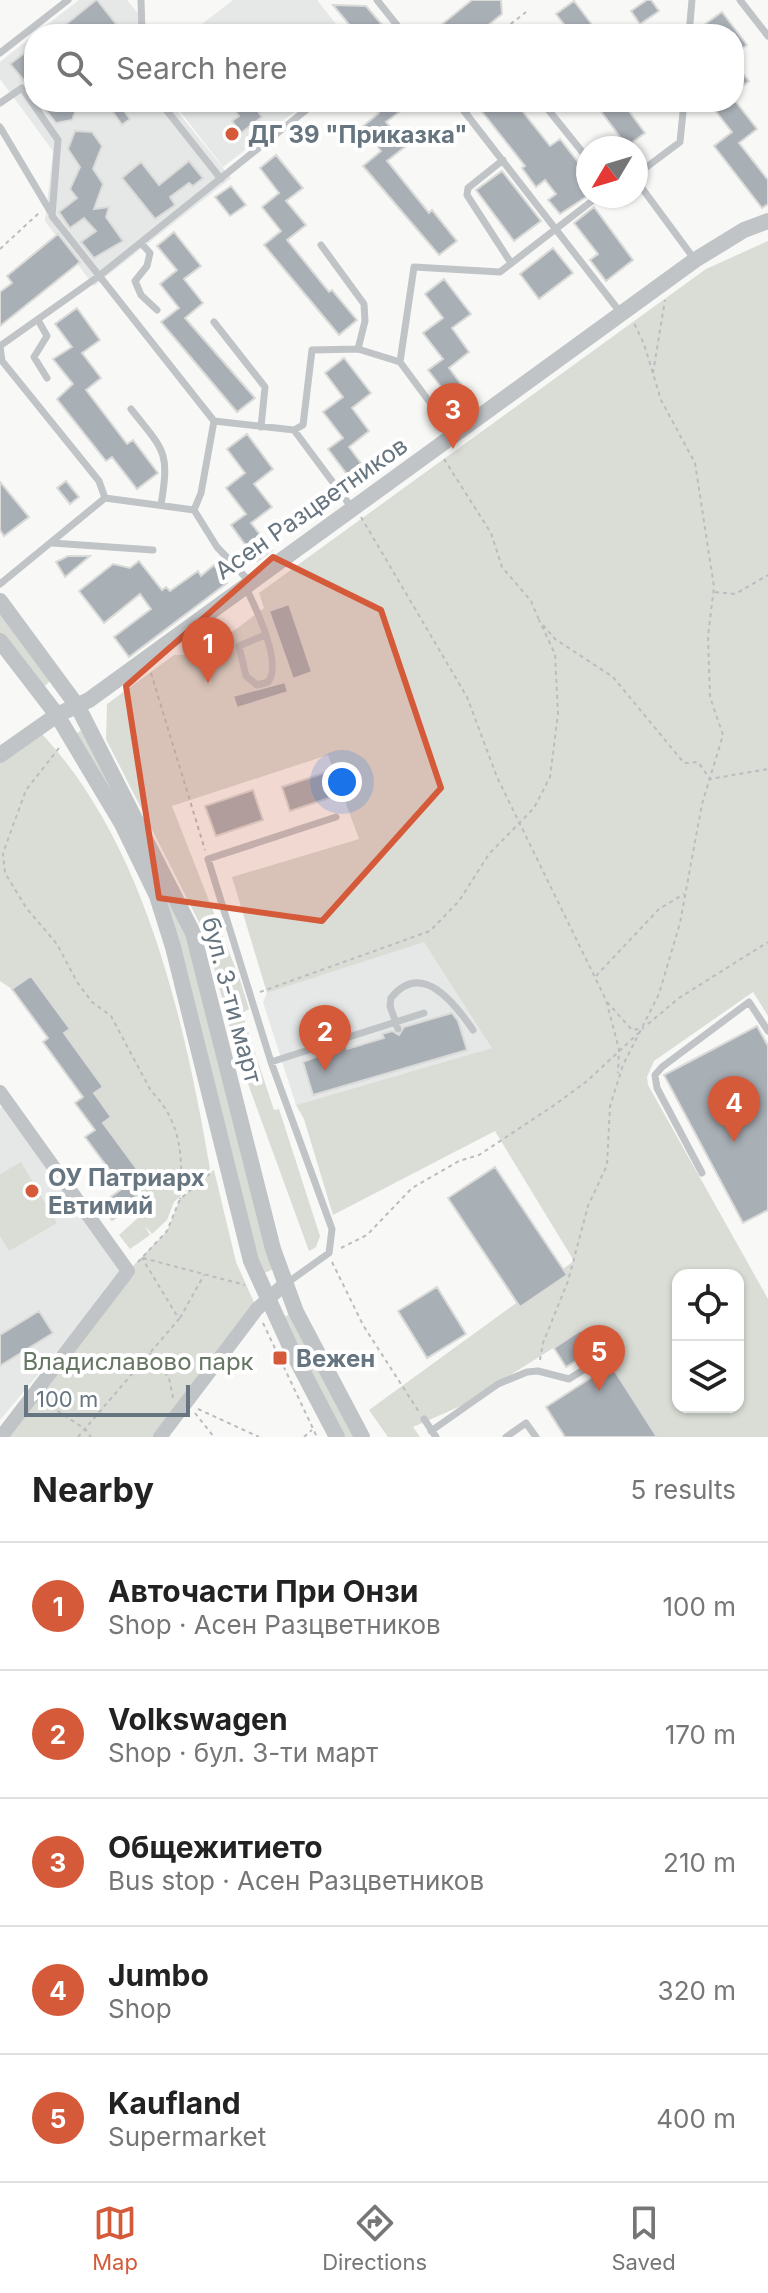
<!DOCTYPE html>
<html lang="en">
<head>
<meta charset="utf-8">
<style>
	:root { --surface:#fff; --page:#f2f2f2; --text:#222; --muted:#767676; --line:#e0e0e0; --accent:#d55a3a }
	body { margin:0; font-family:Inter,sans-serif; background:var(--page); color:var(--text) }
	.controls { position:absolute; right:24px; bottom:24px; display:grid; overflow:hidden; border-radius:16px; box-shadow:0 2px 6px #0004 }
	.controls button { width:72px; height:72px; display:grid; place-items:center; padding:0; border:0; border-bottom:2px solid var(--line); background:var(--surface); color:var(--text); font:40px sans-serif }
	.compass { position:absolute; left:576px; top:136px; width:72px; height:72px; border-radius:50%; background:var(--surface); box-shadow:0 2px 6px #0004; rotate:232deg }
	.scale { position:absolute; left:24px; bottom:20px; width:166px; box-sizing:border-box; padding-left:8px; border:4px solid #66757f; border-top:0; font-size:22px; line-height:28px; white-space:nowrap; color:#66757f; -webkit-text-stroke:6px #fff; paint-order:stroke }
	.you { position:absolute; left:342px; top:782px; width:28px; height:28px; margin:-20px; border:6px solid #fff; border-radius:50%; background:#1a73e8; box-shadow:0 0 0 12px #1a73e833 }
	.badge { display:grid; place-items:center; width:52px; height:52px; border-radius:50%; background:var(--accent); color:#fff; font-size:26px; font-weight:700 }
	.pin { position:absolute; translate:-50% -66px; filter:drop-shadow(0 2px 4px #0008) }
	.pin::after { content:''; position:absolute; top:42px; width:28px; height:24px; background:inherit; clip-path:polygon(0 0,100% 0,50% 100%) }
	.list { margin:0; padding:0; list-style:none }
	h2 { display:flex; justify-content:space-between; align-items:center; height:104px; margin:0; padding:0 32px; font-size:34px }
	h2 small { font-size:26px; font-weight:400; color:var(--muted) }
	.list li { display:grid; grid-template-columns:52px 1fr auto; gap:24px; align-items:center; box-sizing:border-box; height:128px; padding:0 32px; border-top:2px solid var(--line) }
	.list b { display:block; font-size:30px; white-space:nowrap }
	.list p { margin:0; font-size:26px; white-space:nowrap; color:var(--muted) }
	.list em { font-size:26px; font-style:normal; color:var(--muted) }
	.icon { flex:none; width:44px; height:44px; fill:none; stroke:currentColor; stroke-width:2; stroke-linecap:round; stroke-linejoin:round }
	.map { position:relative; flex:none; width:768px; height:1437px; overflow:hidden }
	.search { position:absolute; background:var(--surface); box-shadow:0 2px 6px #0004; left:24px; right:24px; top:24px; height:88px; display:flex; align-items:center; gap:20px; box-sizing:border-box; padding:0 28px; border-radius:32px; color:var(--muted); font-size:30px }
	.sheet { height:744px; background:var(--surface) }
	nav { display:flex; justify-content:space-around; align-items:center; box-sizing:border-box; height:112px; border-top:2px solid var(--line); background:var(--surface); font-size:22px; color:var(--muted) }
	nav a { display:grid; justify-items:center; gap:4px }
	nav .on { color:var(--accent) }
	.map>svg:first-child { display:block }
	.built { fill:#e6e7e7 }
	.green { fill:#d9ddd6; fill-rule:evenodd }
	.building { fill:#a8afb5; stroke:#dadad9; stroke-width:2 }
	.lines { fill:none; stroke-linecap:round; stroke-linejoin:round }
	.path { stroke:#babdbf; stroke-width:2; stroke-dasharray:4 4; stroke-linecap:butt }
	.service { stroke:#c0c4c7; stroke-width:7 }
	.minor { stroke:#c0c4c7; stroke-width:14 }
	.tertiary { stroke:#c0c4c7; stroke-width:16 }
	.marked { fill:#d55a3a; fill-opacity:0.2; stroke:#d55a3a; stroke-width:6; stroke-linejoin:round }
	.poi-dot { fill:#d55a3a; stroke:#fff; stroke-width:3 }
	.labels { text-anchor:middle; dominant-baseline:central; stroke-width:8; stroke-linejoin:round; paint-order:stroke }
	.poi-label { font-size:24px; font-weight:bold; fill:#66757f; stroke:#fff; text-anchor:start }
	.street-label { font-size:24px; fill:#66757f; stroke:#fff }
	.park-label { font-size:24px; fill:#687764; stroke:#fff }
</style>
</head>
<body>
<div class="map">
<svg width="768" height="1437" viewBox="0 0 768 1437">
	<rect width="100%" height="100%" fill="#f8f8f6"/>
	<path class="built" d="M79 0H127L149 27V34H35Z
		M233 0H317L344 34H189Z
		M34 35V102H170L231 178 94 286 45 221 53 151 0 79V62Z
		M173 102H307L223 167Z
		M425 941 493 1048 296 1105 263 1002 267 993Z
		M3 1106 122 1274 0 1420V1108Z"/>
	<path class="green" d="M768 241V1016L753 992 654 1061 647 1077 648 1085 768 1299V1437H657L610 1366 606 1368 577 1333 463 1405 413 1427 420 1437H388L369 1410 574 1261 495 1131 333 1215 304 1119 296 1105 492 1048 424 942 267 993 232 877 359 839 328 755 172 806 240 980 249 1009 242 1013 274 1110 279 1109 320 1236 316 1247 309 1251 236 1051 205 934 106 739 107 704 174 655 203 654 264 608 259 593 706 269ZM678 1275H738V1407H678Z
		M0 603 56 676 39 691 0 641Z
		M89 726 193 933 280 1266 258 1276 157 896 70 737Z
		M40 732C145 842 185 1023 210 1169L174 1202 167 1220 152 1234 145 1226 150 1235 130 1249 119 1235 139 1217 132 1206 139 1200 128 1186 141 1176 103 1123 111 1117 94 1093 103 1087 64 1033 69 1028 32 976 12 989 0 981V760Z
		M21 1162 57 1223 9 1251 0 1236V1174Z
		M214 1170 236 1262 257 1309 159 1437H1L128 1271 167 1231 180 1199Z
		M296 1312 362 1437H337L278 1319Z"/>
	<path class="building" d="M97 0 124 34H54L96 0Z
		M472 0H501L502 14 477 34H430Z
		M647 0H651L659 11 640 24 631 11Z
		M574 1 599 34H571L567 28 556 14Z
		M333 5 366 6 390 34H357Z
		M722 12 747 45 734 55V34H711L704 25Z
		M34 46V77L26 83 10 64Z
		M734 63 749 81 734 93Z
		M48 102H79L72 120 56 123 44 108Z
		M106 102H117L130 119 122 125Z
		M250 102H273L259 113 262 117 241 133 232 121 239 116 236 112Z
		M370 102H398L403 109 386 122 406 146 387 161 429 213 432 210 457 241 439 255 363 166 381 151 362 127 379 113Z
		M486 102H515L550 146 560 139 588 175 586 197 560 214 548 200 556 194 545 180 536 187 522 168 525 166 480 109Z
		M594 102H622L645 133 627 146Z
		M722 102H736L757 129 739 143 768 180V204L762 208 714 146 732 132 714 109Z
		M75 131 92 132 102 146 93 169 103 184 94 209 109 207 106 217 123 241 94 258 81 242 96 231 84 218 70 228 59 212 77 198 70 189 80 167 68 149Z
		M276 155 303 188 286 201 306 225 287 240 329 292 332 290 357 320 339 335 264 245 281 231 262 207 279 193 260 168Z
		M189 161 203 178 193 186 189 183 170 197 175 205 155 219 122 178 141 162 159 185Z
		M502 171 541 221 514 241 476 190Z
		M231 186 246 205 230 216 215 197Z
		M594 207 633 260 606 281 590 260 598 254 574 223Z
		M174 232 201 266 184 279 203 303 185 318 255 398 237 412 161 322 179 308 160 284 177 270 157 246Z
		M58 234 80 262 0 326V292L12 283 7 276Z
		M553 248 573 273 539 299 520 274Z
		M444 279 471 314 452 328 469 352 449 368 469 395 455 405 428 370 443 359 423 333 443 318 425 294Z
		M77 308 100 340 82 353 101 378 86 390 127 444 133 440 158 473 137 489 112 457 106 461 57 399 73 384 53 359 72 347 55 324Z
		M344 358 371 393 352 408 369 431 349 447 369 474 355 485 328 449 343 438 323 412 343 397 325 373Z
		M247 434 273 469 254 484 272 507 251 523 272 550 257 561 231 525 246 514 226 488 245 473 227 449Z
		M66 481 79 497 70 504 57 488Z
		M0 482 29 517 4 536 0 530Z
		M68 556H90L65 577 56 562Z
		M139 561 162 590 166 587 170 591 198 571 201 576 214 565 227 583 129 657 114 637 151 609 140 594 104 623 79 591 113 564 130 568Z
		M289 604 312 672 293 679 269 611Z
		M285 682 288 692 237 708 233 696Z
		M327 772 335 796 290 811 282 787Z
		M253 790 263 820 216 836 205 806Z
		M31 976 70 1029 64 1033 103 1087 94 1093 111 1117 103 1123 142 1176 128 1186 139 1201 112 1220 101 1204 123 1188 85 1137 95 1130 75 1103 83 1097 43 1042 48 1038 12 989Z
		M452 1013 458 1021 467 1050 313 1095 303 1062 346 1045 347 1049 384 1038 382 1034 392 1031 399 1035 404 1027Z
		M757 1026 768 1046V1210L743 1223 664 1075Z
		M495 1167 567 1275 520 1307 448 1198Z
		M437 1287 466 1334 427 1358 398 1311Z
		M39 1311 53 1333 0 1366V1335Z
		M581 1330 606 1368 611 1365 657 1437H565L546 1407 594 1376V1366L582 1357 566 1367 554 1348Z"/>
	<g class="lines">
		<path class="path" d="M498 34 526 12
			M0 249 40 212
			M653 373 665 300
			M444 459 491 533 502 567 531 601 539 620
			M361 517 467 697 497 777 606 1000 619 1049 618 1073
			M715 592 735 594 768 575
			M543 625 555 639 613 677 684 763 698 762 710 779 768 769
			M151 673 205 850
			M59 748 26 790 3 853 5 873 27 909 57 944 77 982 92 1002 111 1016 151 1091C182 1122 183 1158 180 1199
			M596 976 659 909 684 894
			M260 992 430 931 459 901 489 854 534 808 550 777 558 714 555 654 539 620
			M607 1002 632 1030 644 1028
			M648 1024 679 998 768 942
			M341 1248 367 1235 412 1188 459 1161 479 1155 556 1104 587 1081 643 1029
			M143 1258 245 1285
			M138 1262 167 1231 180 1199 213 1171
			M332 1262 363 1325 419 1412
			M180 1318 204 1275
			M263 1323 317 1437
			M150 1353 169 1378 173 1398
			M540 1360 543 1343 568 1281 588 1206 607 1165 610 1106 623 1065 659 994 680 923 702 804 723 735 710 697 708 636 714 587 695 463 661 400 644 344 634 323
			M44 1402 85 1429 91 1437
			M198 1409 259 1437
			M195 1413 214 1437
			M78 1437 179 1319 142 1258
			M304 1437 312 1430"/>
		<path class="service" d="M141 0 142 34
			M377 0 404 34
			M740 0 768 36
			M689 34 692 0
			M0 53 68 0
			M160 102 221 179
			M457 102 620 312
			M542 102 588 159
			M0 103 22 88 58 140 52 216 214 421 201 493 194 510
			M465 112 479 102
			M0 127 50 211
			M503 160 468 188 467 195 511 263
			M636 175 680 142 684 102
			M636 180 695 260
			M141 243 150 253 147 266 135 281 141 295 157 310
			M321 245 364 304 365 321 358 349
			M38 320 47 336 34 357 47 378
			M214 322 265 387 261 427
			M400 362 414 267 500 272 592 201
			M131 409C164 451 170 450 161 505
			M214 421 294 430 303 425 312 350 358 349 400 362 454 435
			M294 430 352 508
			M105 498 194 510
			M194 510 217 547 250 582
			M52 543 153 550
			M0 584 105 498 99 481 2 361 0 346 99 276 316 102
			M245 586C255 606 283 663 268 682L257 685 246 676 239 646 265 635
			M190 627 206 652
			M398 1029 390 1006 391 998C422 959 456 1005 473 1030
			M271 1062 424 1013
			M702 1173 657 1088 655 1075 662 1067 749 1002 768 1031
			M287 1283 329 1253 332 1229 271 1062 208 859 336 817
			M424 1419 436 1437
			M431 1431 498 1384 527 1372 538 1371 569 1379 588 1367
			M506 1437 526 1423 536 1437"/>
		<path class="minor" d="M0 1092 128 1271 1 1437
			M160 1437 257 1309 286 1283"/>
		<path class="tertiary" d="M0 601 78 707 193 933 273 1249 296 1312 362 1437
			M0 641 57 715 122 824 157 896 173 947 251 1261 293 1353 337 1437
			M0 755 57 715 89 700 695 260 744 230 768 221"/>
	</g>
	<path class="marked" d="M273 557 381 610 441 788 322 921 159 898 126 686Z"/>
	<g class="poi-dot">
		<circle cx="232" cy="134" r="8"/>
		<circle cx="32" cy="1191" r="8"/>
		<rect x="272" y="1350" width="16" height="16" rx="4"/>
	</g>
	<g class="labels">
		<g class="poi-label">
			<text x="248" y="134">ДГ 39 "Приказка"</text>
			<text x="48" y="1177">ОУ Патриарх<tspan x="48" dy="28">Евтимий</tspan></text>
			<text x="296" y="1358">Вежен</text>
		</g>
		<g class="street-label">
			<text transform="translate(311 508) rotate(-35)">Асен Разцветников</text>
			<text transform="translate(232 1000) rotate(75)">бул. 3-ти март</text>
		</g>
		<g class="park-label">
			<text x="138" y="1361">Владиславово парк</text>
		</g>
	</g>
</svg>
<div class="controls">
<button><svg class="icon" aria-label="locate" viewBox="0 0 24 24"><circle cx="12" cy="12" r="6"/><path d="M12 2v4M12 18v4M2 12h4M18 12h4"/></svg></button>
<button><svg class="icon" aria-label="layers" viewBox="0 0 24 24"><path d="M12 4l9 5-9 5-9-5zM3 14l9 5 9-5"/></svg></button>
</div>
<svg class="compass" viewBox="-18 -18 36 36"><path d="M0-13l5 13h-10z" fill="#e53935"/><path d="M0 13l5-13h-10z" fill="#767676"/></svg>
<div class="scale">100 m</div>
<div class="you"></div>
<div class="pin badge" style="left:208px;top:683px">1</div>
<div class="pin badge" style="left:325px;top:1071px">2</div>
<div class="pin badge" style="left:453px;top:449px">3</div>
<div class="pin badge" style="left:734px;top:1142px">4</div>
<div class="pin badge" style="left:599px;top:1391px">5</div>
<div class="search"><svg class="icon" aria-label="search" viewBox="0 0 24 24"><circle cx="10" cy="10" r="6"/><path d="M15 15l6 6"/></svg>Search here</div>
</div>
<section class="sheet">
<h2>Nearby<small>5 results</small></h2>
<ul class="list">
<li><span class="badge">1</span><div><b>Авточасти При Онзи</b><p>Shop · Асен Разцветников</p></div><em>100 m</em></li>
<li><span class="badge">2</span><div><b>Volkswagen</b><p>Shop · бул. 3-ти март</p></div><em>170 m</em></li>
<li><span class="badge">3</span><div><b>Общежитието</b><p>Bus stop · Асен Разцветников</p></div><em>210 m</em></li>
<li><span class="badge">4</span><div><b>Jumbo</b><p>Shop</p></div><em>320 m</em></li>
<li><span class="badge">5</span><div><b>Kaufland</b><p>Supermarket</p></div><em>400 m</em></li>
</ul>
</section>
<nav>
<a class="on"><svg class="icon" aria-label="map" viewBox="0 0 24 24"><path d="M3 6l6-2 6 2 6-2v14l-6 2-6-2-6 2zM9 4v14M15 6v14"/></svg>Map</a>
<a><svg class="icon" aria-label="directions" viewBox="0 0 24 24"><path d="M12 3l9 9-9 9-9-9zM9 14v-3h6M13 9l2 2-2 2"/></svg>Directions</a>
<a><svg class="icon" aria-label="saved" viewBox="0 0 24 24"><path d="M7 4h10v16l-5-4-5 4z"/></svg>Saved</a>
</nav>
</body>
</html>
